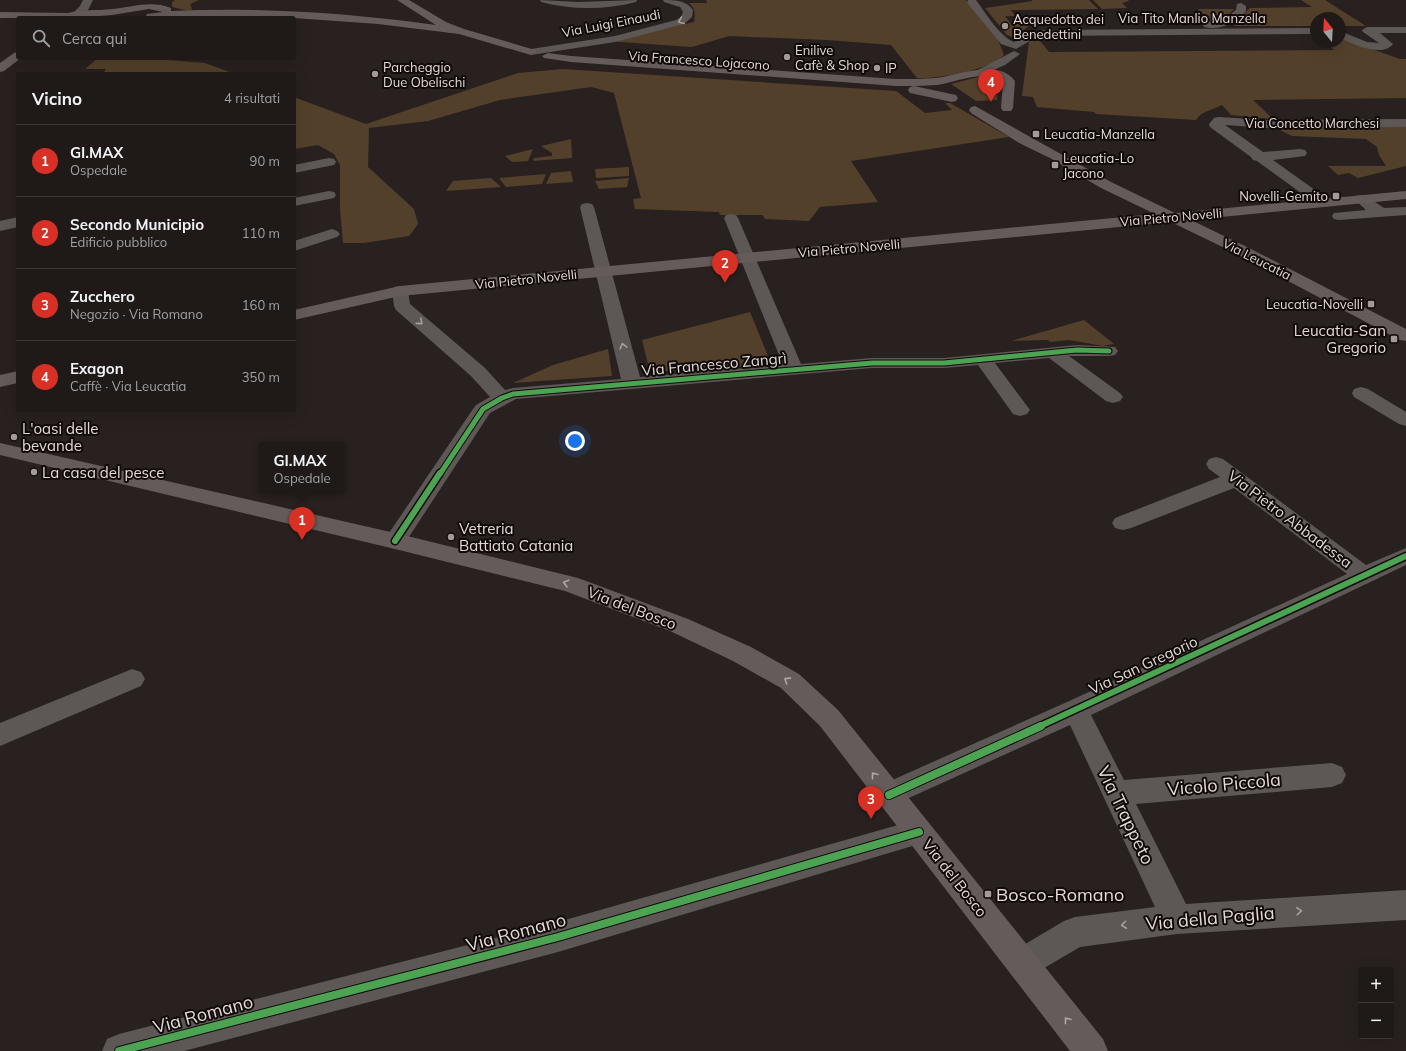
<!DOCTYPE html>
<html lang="it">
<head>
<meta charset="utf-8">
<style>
	:root { --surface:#1f1918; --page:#2c2625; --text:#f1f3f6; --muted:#a1a0a2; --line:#3c3837; --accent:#d93025 }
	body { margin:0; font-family:Mulish,sans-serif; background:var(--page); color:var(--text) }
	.controls { position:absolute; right:12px; bottom:12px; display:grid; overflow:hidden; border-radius:4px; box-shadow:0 4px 16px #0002 }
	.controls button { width:36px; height:36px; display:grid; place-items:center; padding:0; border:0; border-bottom:1px solid var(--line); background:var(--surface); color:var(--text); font:20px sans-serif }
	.compass { position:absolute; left:1310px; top:12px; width:36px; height:36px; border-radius:50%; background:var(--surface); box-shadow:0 4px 16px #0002; rotate:342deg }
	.you { position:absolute; left:575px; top:441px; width:14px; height:14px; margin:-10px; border:3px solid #fff; border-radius:50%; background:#1a73e8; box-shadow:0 0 0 6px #1a73e833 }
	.badge { display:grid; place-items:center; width:26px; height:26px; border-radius:50%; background:var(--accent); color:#fff; font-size:13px; font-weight:700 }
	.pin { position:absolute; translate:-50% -33px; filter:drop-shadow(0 1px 2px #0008) }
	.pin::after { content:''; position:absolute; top:21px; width:14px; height:12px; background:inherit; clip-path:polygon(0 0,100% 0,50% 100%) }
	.popup { position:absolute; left:259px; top:442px; width:86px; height:52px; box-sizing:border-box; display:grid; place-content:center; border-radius:4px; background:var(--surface); filter:drop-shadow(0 1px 3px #0005); font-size:13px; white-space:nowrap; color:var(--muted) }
	.popup b { font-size:15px; color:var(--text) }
	.popup::after { content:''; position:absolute; left:50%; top:100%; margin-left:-8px; border:8px solid transparent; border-top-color:var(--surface) }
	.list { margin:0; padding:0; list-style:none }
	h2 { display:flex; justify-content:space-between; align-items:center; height:52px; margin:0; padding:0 16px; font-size:17px }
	h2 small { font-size:13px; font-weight:400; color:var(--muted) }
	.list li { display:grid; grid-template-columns:26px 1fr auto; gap:12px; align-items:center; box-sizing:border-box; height:72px; padding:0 16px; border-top:1px solid var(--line) }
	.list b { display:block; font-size:15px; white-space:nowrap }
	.list p { margin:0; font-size:13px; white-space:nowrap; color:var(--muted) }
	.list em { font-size:13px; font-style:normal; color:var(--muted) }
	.icon { flex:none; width:22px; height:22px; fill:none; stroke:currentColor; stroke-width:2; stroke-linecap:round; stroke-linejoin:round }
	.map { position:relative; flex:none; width:1406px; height:1051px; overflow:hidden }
	.search { position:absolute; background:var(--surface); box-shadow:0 4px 16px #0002; left:16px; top:16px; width:280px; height:44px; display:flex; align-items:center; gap:10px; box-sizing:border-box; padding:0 14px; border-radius:4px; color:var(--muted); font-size:15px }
	.panel { position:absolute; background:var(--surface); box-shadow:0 4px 16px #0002; left:16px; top:72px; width:280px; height:340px; border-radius:4px }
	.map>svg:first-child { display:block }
	.green { fill:#53402a }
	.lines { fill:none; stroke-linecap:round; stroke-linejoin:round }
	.minor { fill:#5d5756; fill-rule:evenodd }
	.major { fill:#655b5a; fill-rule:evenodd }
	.cycleway-far2-casing { stroke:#100a09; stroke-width:7 }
	.cycleway-far1-casing { stroke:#100a09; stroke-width:9 }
	.cycleway-casing { stroke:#100a09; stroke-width:10 }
	.cycleway-far2 { stroke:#4ca352; stroke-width:5 }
	.cycleway-far1 { stroke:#4ca352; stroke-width:6 }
	.cycleway { stroke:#4ca352; stroke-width:8 }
	.oneway { stroke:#a79e9d }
	.oneway2 { stroke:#b1a7a5 }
	.poi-dot { fill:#a39997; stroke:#100a09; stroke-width:1.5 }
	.labels { text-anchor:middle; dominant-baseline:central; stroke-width:4; stroke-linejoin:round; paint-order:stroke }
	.far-street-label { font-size:13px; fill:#e4d9d7; stroke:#100a09 }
	.far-poi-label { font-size:13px; fill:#e4d9d7; stroke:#100a09; text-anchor:start }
	.poi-label { font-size:15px; fill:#e4d9d7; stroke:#100a09; text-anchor:start }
	.street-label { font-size:15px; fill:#e4d9d7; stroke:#100a09 }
	.near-street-label { font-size:18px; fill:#e4d9d7; stroke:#100a09 }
	.near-poi-label { font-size:18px; fill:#e4d9d7; stroke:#100a09; text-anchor:start }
</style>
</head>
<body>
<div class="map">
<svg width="1406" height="1051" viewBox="0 0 1406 1051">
	<rect width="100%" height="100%" fill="#292120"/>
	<path class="green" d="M175 0H199L190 4 192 9 189 11 172 7V2Z
		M706 0H966L996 35 1004 55C991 70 937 79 917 78L891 45 827 40 729 36 692 47 606 41 694 22C695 14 696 9 689 3H707Z
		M1031 0H1089L1098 9 1011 10 1015 16H1005L1011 24H1025L1029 26 1021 32 1017 39 1007 35 985 8 1033 1Z
		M1093 0H1128L1129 1 1122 3 1127 8 1102 9Z
		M1301 0H1325L1366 26H1340V18H1316V26H1235L1234 23 1250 8 1312 7Z
		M1198 9H1234L1224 19 1212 22Z
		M1340 38 1400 59H1406V98L1253 100 1273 119 1231 115 1222 105 1201 114 1196 120 1096 114 1094 112 1037 107 1033 97 1022 96 1029 41H1040L1049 52 1334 50 1324 42H1340Z
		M98 58H142L205 63 235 74H103L106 69H85Z
		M563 69 896 91 925 113 952 110 945 103H950L1009 137 851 161 878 202 820 207 809 221 765 219 763 215H720L719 212 635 209 633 199 641 198 614 93 591 87 500 100 428 121 369 128 368 167 414 209 418 224 409 236 364 243H343L340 209V165L334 154 318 145 294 149V97L366 124 518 73Z
		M982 76 994 78 998 81 997 100 976 101 951 84Z
		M1406 125V166L1358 178 1349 173 1338 175 1328 166H1386L1379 155 1377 147 1366 139 1292 136 1274 127Z
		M571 139 572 158 533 161 534 158 552 156V153L541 146Z
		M533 149 528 161 512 162 505 156Z
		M629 167V176L596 178 595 169Z
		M571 171 573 182 546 184 551 173Z
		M546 174 542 184 506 187 499 178Z
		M491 178 501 187 446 191 453 181Z
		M629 178 627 187 599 189 595 181Z
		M750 312 770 361 768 365 650 372 642 340Z
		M1084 320 1114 344 1103 346 1069 340 1050 342 1048 340 1011 341Z
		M608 349 612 376 513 383 553 365Z"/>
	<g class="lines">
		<path class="minor" d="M83 0H93L88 10 81 16H73L72 14 80 6Z
			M540 0 578 2 637 0 636 2C605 10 572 10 541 2Z
			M663 0C675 0 686 0 693 10L692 17 684 24 615 42 531 55 525 52 531 49 615 36 676 20 681 17 683 12 680 7 664 2Z
			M968 0H976C985 12 1000 37 1014 42L1028 33 1044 30 1316 28V34L1044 36 1033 39 1016 49 1001 44 968 4 967 2Z
			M1241 3 1246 6V11C1237 23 1219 31 1204 27L1203 25 1204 23 1227 17 1236 10 1237 4Z
			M1367 27H1406V33H1380L1393 44C1383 58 1352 44 1340 38V31L1367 42 1379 43 1363 32 1362 30Z
			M1014 51 1020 54 1005 65 980 76 976 75 974 73 976 71Z
			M1218 117 1268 120 1406 119V127L1268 128 1225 125 1263 152 1300 149 1305 150 1307 153 1305 156 1273 160 1329 200 1331 203 1329 206 1324 207 1319 206 1257 161 1253 160 1251 157 1210 127 1209 124 1214 118Z
			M329 158 334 159 336 162 334 165 294 173V165Z
			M329 191 334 192 336 195 334 198 294 206V198Z
			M1361 195 1366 196 1384 208 1406 207V215L1339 220 1334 219 1332 216 1334 213 1366 210 1354 199 1356 196Z
			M587 203 592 204 594 207 640 377 783 365 724 218 726 215 731 214 736 215 738 218 801 364 872 358H944L1077 345 1115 347 1118 351 1115 355 1109 356H1069L1120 393 1123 397 1120 401 1113 403 1106 401 1049 358 995 363 1030 410 1027 414 1020 416 1013 414 978 365 944 368H872L516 399 490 413 403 546 395 549 387 546 384 541 387 536 473 409 476 405 490 397 471 376 396 310 394 306 392 291 394 287 400 286 406 287 408 291 410 304 485 368 505 390 513 388 621 379 580 207 582 204Z
			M18 217V227L0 231V221Z
			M332 229 337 231 340 234 337 237 294 251V241Z
			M1361 387 1368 389 1406 412V426L1399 424 1354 397 1352 393 1354 389Z
			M1216 457 1223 459 1366 565 1406 548V565L1091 715 1124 780 1332 763 1342 767 1346 775 1342 783 1332 787 1136 804 1186 904 1406 890V920L1177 934 1080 947 1034 974 1023 979 1012 974 1007 963 1012 952 1064 921 1075 917 1155 907 1070 725 889 807 879 804 875 795 879 786 1067 702 1347 574 1234 488 1131 528 1123 530 1115 528 1112 523 1115 518 1220 477 1209 469 1206 464 1209 459Z
			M132 669 141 672 145 679 141 686 0 746V723Z
			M919 819 929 823 934 832 929 841 558 952 184 1051H102L107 1039 119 1034 558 922Z"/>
		<path class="major" d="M397 0H409L446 22 464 29 535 50 537 52 531 55 459 34 378 24 294 18H147L146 16 147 14 163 12 149 9 112 15 74 18H0V12L68 13C83 9 97 11 112 9 132 7 151 0 171 8V11C259 7 348 13 436 25Z
			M18 52V58H21L4 71 0 72V63L14 53Z
			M548 53 571 56 896 79C909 79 923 79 936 78 958 75 999 58 1015 81L1013 108 1011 111H1003L1001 108 1003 82C983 69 958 82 937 85 923 86 910 86 896 86L571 62 544 58 542 56Z
			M914 86 956 95 958 98 956 101 952 102 910 93 908 90 910 87Z
			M975 106 1111 182 1175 213 1406 191V199L1191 220 1249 248 1406 329V341L1400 340 1237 254 1171 222 400 296 294 320V310L400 286 1155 214 1101 188 1050 158 1021 144 971 113 969 110 971 107Z
			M18 371V383L0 387V375Z
			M0 443 395 533 578 578 688 619 751 647 799 674 838 710 1103 1039 1108 1051H1070L820 726 781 688 733 661 670 631 565 591 395 549 0 455Z"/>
		<defs>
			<path id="cycleway-far2" d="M440 474 483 409 502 398 513 394 872 363H944L1077 350 1109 351"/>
			<path id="cycleway-far1" d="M395 541 440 473
				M1038 727 1406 556"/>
			<path id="cycleway" d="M889 795 1041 726
				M119 1051 558 937 919 832"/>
		</defs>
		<use href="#cycleway-far2" class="cycleway-far2-casing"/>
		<use href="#cycleway-far1" class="cycleway-far1-casing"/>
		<use href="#cycleway" class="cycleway-casing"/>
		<use href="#cycleway-far2" class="cycleway-far2"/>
		<use href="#cycleway-far1" class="cycleway-far1"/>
		<use href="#cycleway" class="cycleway"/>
	</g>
	<defs><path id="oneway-chevron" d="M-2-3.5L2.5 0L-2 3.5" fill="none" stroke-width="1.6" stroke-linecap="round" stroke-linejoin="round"/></defs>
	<g class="oneway">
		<use href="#oneway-chevron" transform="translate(681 21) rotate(158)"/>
		<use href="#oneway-chevron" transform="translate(420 322) rotate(41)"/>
		<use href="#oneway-chevron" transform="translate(623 346) rotate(-104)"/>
		<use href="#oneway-chevron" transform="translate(1299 911) rotate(-4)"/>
		<use href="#oneway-chevron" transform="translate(1124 925) rotate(173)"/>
	</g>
	<g class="oneway2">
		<use href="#oneway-chevron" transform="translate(566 583) rotate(-165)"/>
		<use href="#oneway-chevron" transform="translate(787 680) rotate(-147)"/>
		<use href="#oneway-chevron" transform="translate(874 775) rotate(-128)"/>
		<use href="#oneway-chevron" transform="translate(1067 1020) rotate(-128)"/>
	</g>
	<g class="poi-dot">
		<circle cx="1005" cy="26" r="4"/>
		<circle cx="787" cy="57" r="4"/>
		<circle cx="877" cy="68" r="4"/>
		<circle cx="375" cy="74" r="4"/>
		<rect x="1032" y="130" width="8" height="8" rx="2"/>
		<rect x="1051" y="161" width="8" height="8" rx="2"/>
		<rect x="1332" y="192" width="8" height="8" rx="2"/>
		<rect x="1367" y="300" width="8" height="8" rx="2"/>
		<rect x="1390" y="335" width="8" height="8" rx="2"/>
		<circle cx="14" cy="437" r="4"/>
		<circle cx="34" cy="472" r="4"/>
		<circle cx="451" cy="537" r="4"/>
		<rect x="984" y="890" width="8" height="8" rx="2"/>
	</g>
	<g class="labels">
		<g class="far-street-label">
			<text x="1192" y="18">Via Tito Manlio Manzella</text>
			<text transform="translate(611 23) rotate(-11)">Via Luigi Einaudi</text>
			<text transform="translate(699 60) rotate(4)">Via Francesco Lojacono</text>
			<text x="1312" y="123">Via Concetto Marchesi</text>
			<text transform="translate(1171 217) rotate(-5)">Via Pietro Novelli</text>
			<text transform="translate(849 248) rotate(-5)">Via Pietro Novelli</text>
			<text transform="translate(1257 259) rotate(27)">Via Leucatia</text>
			<text transform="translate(526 279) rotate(-6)">Via Pietro Novelli</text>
		</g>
		<g class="far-poi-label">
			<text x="1013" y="19">Acquedotto dei<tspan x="1013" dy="15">Benedettini</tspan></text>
			<text x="795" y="50">Enilive<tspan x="795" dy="15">Cafè &amp; Shop</tspan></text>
			<text x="383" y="67">Parcheggio<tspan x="383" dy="15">Due Obelischi</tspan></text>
			<text x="885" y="68">IP</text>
			<text x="1044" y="134">Leucatia-Manzella</text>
			<text x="1063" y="158">Leucatia-Lo<tspan x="1063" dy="15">Jacono</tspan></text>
			<text x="1328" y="196" text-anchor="end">Novelli-Gemito</text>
			<text x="1363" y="304" text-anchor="end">Leucatia-Novelli</text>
		</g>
		<g class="poi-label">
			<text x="1386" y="330" text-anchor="end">Leucatia-San<tspan x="1386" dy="17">Gregorio</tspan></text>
			<text x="22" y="428">L'oasi delle<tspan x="22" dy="17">bevande</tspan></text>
			<text x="42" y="472">La casa del pesce</text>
			<text x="459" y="528">Vetreria<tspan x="459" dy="17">Battiato Catania</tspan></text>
		</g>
		<g class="street-label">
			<text transform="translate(714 364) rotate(-5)">Via Francesco Zangrì</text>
			<text transform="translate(1290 519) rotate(37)">Via Pietro Abbadessa</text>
			<text transform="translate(632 608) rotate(21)">Via del Bosco</text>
			<text transform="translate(1143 665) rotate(-25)">Via San Gregorio</text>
			<text transform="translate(955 878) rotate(52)">Via del Bosco</text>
		</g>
		<g class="near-street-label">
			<text transform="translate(1224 784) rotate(-5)">Vicolo Piccola</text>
			<text transform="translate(1126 815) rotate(64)">Via Trappeto</text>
			<text transform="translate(1210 918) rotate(-5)">Via della Paglia</text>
			<text transform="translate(516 932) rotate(-15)">Via Romano</text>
			<text transform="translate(203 1014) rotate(-15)">Via Romano</text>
		</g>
		<g class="near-poi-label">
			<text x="996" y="894">Bosco-Romano</text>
		</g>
	</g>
</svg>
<div class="controls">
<button>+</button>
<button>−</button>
</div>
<svg class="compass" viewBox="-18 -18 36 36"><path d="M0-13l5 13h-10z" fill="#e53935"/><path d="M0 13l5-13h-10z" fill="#a1a0a2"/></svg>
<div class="you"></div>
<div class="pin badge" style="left:302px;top:540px">1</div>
<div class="popup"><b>GI.MAX</b>Ospedale</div>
<div class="pin badge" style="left:725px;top:283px">2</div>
<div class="pin badge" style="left:871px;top:819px">3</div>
<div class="pin badge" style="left:991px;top:102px">4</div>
<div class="search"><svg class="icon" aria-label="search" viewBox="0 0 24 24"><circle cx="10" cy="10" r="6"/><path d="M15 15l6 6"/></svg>Cerca qui</div>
<section class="panel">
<h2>Vicino<small>4 risultati</small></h2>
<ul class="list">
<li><span class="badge">1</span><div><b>GI.MAX</b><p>Ospedale</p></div><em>90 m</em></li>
<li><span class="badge">2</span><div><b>Secondo Municipio</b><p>Edificio pubblico</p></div><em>110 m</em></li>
<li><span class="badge">3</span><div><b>Zucchero</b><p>Negozio · Via Romano</p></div><em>160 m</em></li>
<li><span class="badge">4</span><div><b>Exagon</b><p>Caffè · Via Leucatia</p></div><em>350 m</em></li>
</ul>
</section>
</div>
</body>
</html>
